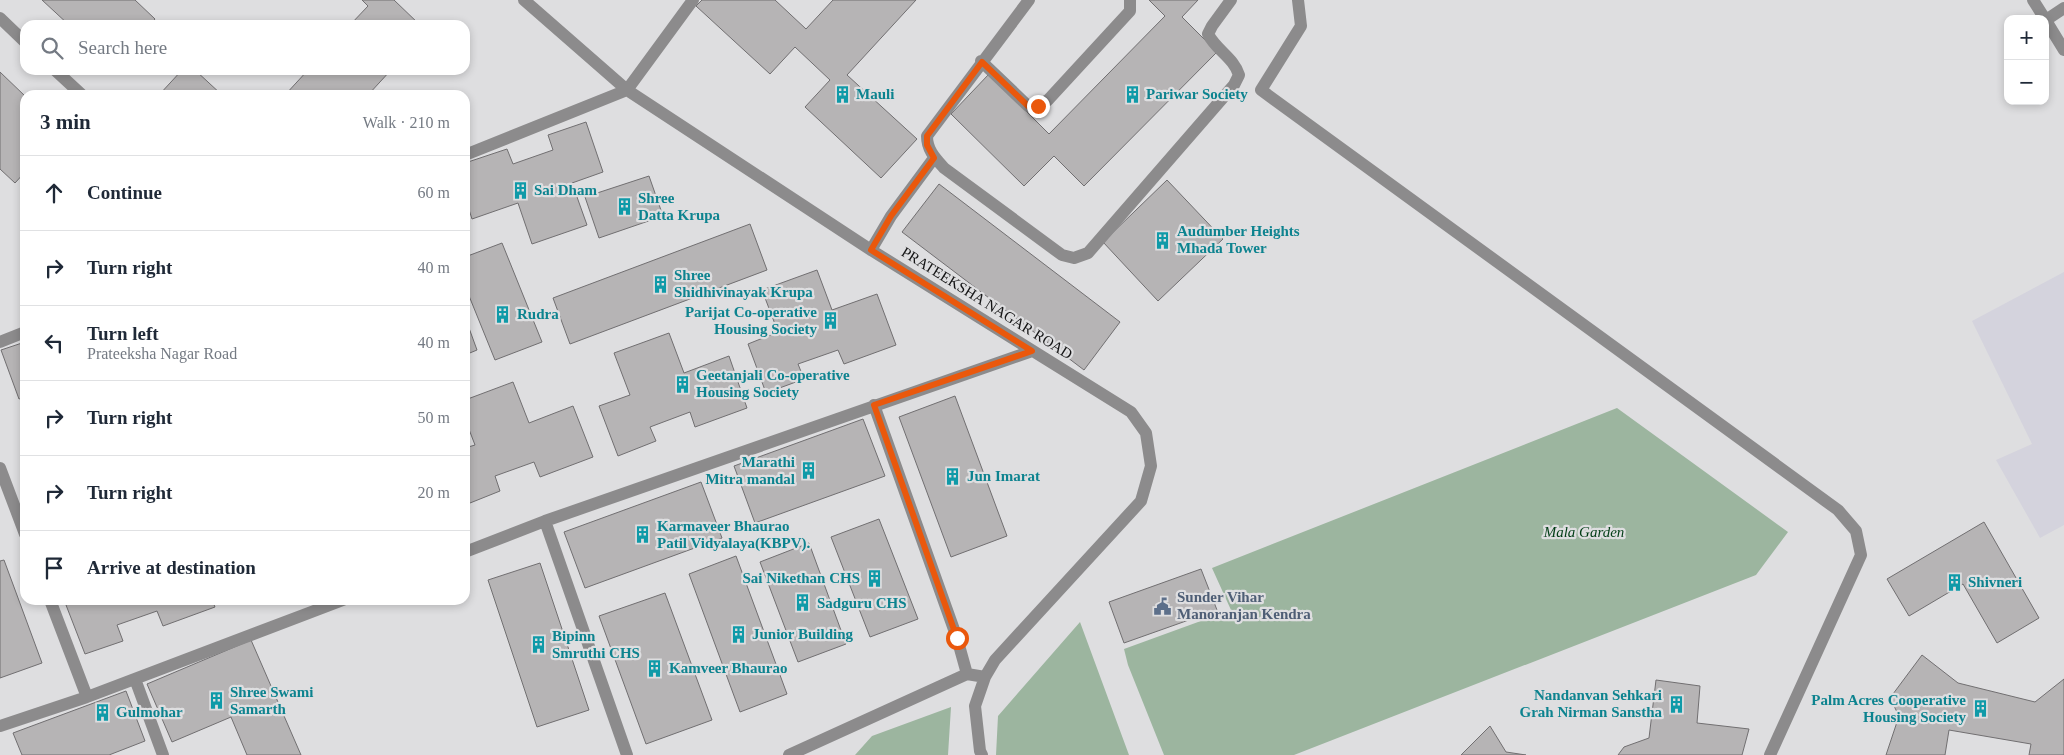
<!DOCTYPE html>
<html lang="en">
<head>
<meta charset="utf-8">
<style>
	:root { --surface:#fff; --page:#f6f6f7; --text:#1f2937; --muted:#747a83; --line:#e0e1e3 }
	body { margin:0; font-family:Georgia,serif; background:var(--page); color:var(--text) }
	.controls { position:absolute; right:15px; top:15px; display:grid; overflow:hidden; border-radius:10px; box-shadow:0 2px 8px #0003 }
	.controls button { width:45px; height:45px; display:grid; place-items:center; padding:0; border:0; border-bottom:1px solid var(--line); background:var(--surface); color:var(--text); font:25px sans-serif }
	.stop { position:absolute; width:15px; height:15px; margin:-11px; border:4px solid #ea580c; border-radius:50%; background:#fff }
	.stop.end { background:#ea580c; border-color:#fff; box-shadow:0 1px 5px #0008 }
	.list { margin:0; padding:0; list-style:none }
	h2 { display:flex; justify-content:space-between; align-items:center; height:65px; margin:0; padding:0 20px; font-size:21px }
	h2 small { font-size:16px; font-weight:400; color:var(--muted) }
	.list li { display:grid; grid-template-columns:32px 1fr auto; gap:15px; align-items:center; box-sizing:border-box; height:75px; padding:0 20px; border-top:1px solid var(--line) }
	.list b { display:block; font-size:19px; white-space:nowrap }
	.list p { margin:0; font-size:16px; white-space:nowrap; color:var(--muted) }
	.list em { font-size:16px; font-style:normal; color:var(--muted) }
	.icon { flex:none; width:28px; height:28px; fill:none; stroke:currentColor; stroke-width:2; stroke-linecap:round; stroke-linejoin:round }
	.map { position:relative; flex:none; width:2064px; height:755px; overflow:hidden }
	.search { position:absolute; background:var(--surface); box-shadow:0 2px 8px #0003; left:20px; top:20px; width:450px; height:55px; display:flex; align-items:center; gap:12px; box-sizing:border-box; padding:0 18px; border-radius:15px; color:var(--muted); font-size:19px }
	.panel { position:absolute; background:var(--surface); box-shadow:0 2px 8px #0003; left:20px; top:90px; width:450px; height:515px; border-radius:15px }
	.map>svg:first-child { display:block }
	.built { fill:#d4d3dd }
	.green { fill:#9cb59f }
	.building { fill:#b6b4b5; stroke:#716f71 }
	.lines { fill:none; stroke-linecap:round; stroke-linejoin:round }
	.minor { stroke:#8c8b8c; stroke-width:12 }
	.route { stroke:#ea580c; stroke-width:6 }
	.labels { text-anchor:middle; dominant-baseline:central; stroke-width:4.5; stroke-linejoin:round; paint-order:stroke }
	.culture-label { font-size:15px; font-weight:bold; fill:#0d838f; stroke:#dedee0; text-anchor:start }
	.street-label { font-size:15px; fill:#141415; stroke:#dedee0 }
	.park-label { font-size:15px; font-style:italic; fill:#013d15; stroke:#dedee0 }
	.service-label { font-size:15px; font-weight:bold; fill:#4e5e75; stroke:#dedee0; text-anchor:start }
</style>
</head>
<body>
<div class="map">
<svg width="2064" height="755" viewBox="0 0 2064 755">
	<rect width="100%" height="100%" fill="#dedee0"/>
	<path class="built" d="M2064 272V525L2040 538 1996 460 2032 444 1972 321Z"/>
	<path class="green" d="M1617 408 1788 532 1756 575 1294 755H1164L1128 665 1124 649 1231 610 1212 568Z
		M1080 622 1129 755H996L998 716Z
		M951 707 948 755H855L872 736Z"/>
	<path class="building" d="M42 0H135L155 19 150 25H69Z
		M362 0H394L420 25H350L368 6Z
		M702 0H775L806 29 833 0H916L847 75 917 139 881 178 805 107 830 80 795 47 770 74 696 6Z
		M1149 0H1198L1182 17 1217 52 1084 186 1054 156 1024 186 951 114 989 74 1049 134 1165 16Z
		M182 70H195L222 95H159Z
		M308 70H391L368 95H285Z
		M0 72 25 96V172L15 183 0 169Z
		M586 122 603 172 572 183 587 225 532 244 518 203 472 219 465 197V163L507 149 513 164 553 150 548 135Z
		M649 176 663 216 599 238 585 197Z
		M1167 180 1223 239 1158 301 1103 242Z
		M939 184 1120 322 1084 370 902 232Z
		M750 224 767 270 570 344 553 298Z
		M502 243 542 342 495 360 465 286V257Z
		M817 270 832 310 877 294 896 345 844 364 838 350 798 364 804 379 766 393 748 344 778 332 762 290Z
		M465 317 477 350 465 355Z
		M669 333 684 373 729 356 747 408 695 427 690 412 650 427 656 441 618 456 599 406 630 395 614 353Z
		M25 342V397L19 399 1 350Z
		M513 382 529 423 573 406 593 457 540 477 534 462 495 476 500 491 465 505V448L475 445 465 419V400Z
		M955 396 1007 536 951 557 899 417Z
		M863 419 885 476 755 523 734 466Z
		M701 482 722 538 585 588 564 532Z
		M879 519 918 619 870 637 831 537Z
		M1984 522 2039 618 1997 643 1963 584 1909 616 1887 579Z
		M809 543 846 644 798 662 760 562Z
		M736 556 787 694 740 712 689 574Z
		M4 560 42 663 0 678V561Z
		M540 563 589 710 537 727 488 580Z
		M1201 569 1217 610 1124 643 1109 602Z
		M665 593 712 720 646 744 599 616Z
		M80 600H212L215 607 163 626 157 611 117 625 123 641 85 654 66 605Z
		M251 640 301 755H247L231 717 172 742 147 684Z
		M1922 655 1958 683 2035 702 2064 679V755H2029L2031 744 1949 730 1945 755H1886L1899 716 1890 698Z
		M1656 680 1700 686 1697 723 1749 729 1742 755H1618L1624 747 1649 738Z
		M126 691 145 741 109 755H22L13 733Z
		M1490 726 1506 752 1526 755H1461Z"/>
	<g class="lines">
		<path class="minor" d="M524 0 627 90 693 0
			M1029 0 927 136C927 150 935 158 944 168L1062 255 1074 258 1088 253 1234 85 1239 75C1234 58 1216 50 1208 34L1212 26 1231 0
			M1298 0 1301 26 1261 90 1838 510 1856 531 1861 555 1770 755
			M2033 0 2045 19
			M0 18 25 42
			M2045 19 2064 50
			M2046 20 2064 8
			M981 61 1028 106H1038L1048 100 1130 11V0
			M55 70 82 95
			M465 155 627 90 871 250 1131 412 1146 433 1151 466 1141 501 995 660 985 677 975 706 980 751 982 755
			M871 250 891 216 934 158
			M0 342 25 332
			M874 405 957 638 967 674
			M0 468 25 534
			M545 521 627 755
			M465 552 545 521 1032 351
			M50 600 87 697
			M135 679 163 755
			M0 726 87 697 343 600
			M789 755 967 674 985 677"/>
	</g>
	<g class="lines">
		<path class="route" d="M957 638 874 405 1032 351 871 250 891 216 934 158 927 145V136L982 62 1028 106H1038"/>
	</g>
	<defs>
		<symbol id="building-bare" viewBox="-9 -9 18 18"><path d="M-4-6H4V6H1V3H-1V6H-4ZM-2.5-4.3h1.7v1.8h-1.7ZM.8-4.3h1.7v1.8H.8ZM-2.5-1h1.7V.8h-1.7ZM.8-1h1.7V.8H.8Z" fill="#0f9aa8" stroke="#dedee0" stroke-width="2.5" paint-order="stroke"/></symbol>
		<symbol id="civic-bare" viewBox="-9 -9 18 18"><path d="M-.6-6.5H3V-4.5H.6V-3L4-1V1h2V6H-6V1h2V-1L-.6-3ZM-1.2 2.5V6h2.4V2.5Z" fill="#5c6f8a" stroke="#dedee0" stroke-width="2.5" paint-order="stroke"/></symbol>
	</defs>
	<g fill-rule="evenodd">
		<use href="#building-bare" x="830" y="82" width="25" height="25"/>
		<use href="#building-bare" x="1120" y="82" width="25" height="25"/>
		<use href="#building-bare" x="508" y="178" width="25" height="25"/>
		<use href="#building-bare" x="612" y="194" width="25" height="25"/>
		<use href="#building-bare" x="1150" y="228" width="25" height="25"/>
		<use href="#building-bare" x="648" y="272" width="25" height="25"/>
		<use href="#building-bare" x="490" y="302" width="25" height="25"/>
		<use href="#building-bare" x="818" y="308" width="25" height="25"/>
		<use href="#building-bare" x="670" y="372" width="25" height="25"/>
		<use href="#building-bare" x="796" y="458" width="25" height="25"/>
		<use href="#building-bare" x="940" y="464" width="25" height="25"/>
		<use href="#building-bare" x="630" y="522" width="25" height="25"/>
		<use href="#building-bare" x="862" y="566" width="25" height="25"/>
		<use href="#building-bare" x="1942" y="570" width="25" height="25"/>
		<use href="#building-bare" x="790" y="590" width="25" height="25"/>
		<use href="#civic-bare" x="1150" y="594" width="25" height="25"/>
		<use href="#building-bare" x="726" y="622" width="25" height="25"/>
		<use href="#building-bare" x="526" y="632" width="25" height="25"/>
		<use href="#building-bare" x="642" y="656" width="25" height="25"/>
		<use href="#building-bare" x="204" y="688" width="25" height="25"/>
		<use href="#building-bare" x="1664" y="692" width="25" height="25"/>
		<use href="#building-bare" x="1968" y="696" width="25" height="25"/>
		<use href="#building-bare" x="90" y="700" width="25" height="25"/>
	</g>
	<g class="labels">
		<g class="culture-label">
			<text x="856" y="94">Mauli</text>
			<text x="1146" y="94">Pariwar Society</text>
			<text x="534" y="190">Sai Dham</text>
			<text x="638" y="198">Shree<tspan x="638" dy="17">Datta Krupa</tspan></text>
			<text x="1177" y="231">Audumber Heights<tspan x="1177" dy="17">Mhada Tower</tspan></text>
			<text x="674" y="275">Shree<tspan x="674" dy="17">Shidhivinayak Krupa</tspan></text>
			<text x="817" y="312" text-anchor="end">Parijat Co-operative<tspan x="817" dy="17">Housing Society</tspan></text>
			<text x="517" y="314">Rudra</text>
			<text x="696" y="375">Geetanjali Co-operative<tspan x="696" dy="17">Housing Society</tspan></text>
			<text x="795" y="462" text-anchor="end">Marathi<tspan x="795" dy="17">Mitra mandal</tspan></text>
			<text x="967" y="476">Jun Imarat</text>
			<text x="657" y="526">Karmaveer Bhaurao<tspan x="657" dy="17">Patil Vidyalaya(KBPV).</tspan></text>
			<text x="860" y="578" text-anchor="end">Sai Nikethan CHS</text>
			<text x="1968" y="582">Shivneri</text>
			<text x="817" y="603">Sadguru CHS</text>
			<text x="752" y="634">Junior Building</text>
			<text x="552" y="636">Bipinn<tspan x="552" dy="17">Smruthi CHS</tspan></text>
			<text x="669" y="668">Kamveer Bhaurao</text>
			<text x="230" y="692">Shree Swami<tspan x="230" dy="17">Samarth</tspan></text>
			<text x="1662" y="695" text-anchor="end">Nandanvan Sehkari<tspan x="1662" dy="17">Grah Nirman Sanstha</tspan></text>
			<text x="1966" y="700" text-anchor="end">Palm Acres Cooperative<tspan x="1966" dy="17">Housing Society</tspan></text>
			<text x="116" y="712">Gulmohar</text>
		</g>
		<g class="street-label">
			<text transform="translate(987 303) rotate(32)">PRATEEKSHA NAGAR ROAD</text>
		</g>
		<g class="park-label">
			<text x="1584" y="532">Mala Garden</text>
		</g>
		<g class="service-label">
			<text x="1177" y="597">Sunder Vihar<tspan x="1177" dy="17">Manoranjan Kendra</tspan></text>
		</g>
	</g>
</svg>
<div class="controls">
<button>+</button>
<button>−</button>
</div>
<div class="stop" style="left:957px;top:638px"></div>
<div class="stop end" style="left:1038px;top:106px"></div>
<div class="search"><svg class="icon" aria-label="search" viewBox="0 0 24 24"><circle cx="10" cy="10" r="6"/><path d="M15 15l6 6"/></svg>Search here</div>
<section class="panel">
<h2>3 min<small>Walk · 210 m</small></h2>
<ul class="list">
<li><svg class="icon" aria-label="ahead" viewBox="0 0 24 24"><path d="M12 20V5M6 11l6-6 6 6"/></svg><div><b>Continue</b></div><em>60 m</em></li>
<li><svg class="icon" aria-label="right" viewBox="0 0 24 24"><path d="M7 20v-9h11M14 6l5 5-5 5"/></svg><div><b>Turn right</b></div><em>40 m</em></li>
<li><svg class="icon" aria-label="left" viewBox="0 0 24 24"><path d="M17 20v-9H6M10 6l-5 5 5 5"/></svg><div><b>Turn left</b><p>Prateeksha Nagar Road</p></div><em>40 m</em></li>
<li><svg class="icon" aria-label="right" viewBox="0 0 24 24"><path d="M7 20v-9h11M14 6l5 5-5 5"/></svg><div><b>Turn right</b></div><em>50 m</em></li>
<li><svg class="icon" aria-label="right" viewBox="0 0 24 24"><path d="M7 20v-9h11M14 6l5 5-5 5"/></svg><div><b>Turn right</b></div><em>20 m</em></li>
<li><svg class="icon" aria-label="arrive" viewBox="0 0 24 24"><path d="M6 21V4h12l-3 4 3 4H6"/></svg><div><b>Arrive at destination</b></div></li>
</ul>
</section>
</div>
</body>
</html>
